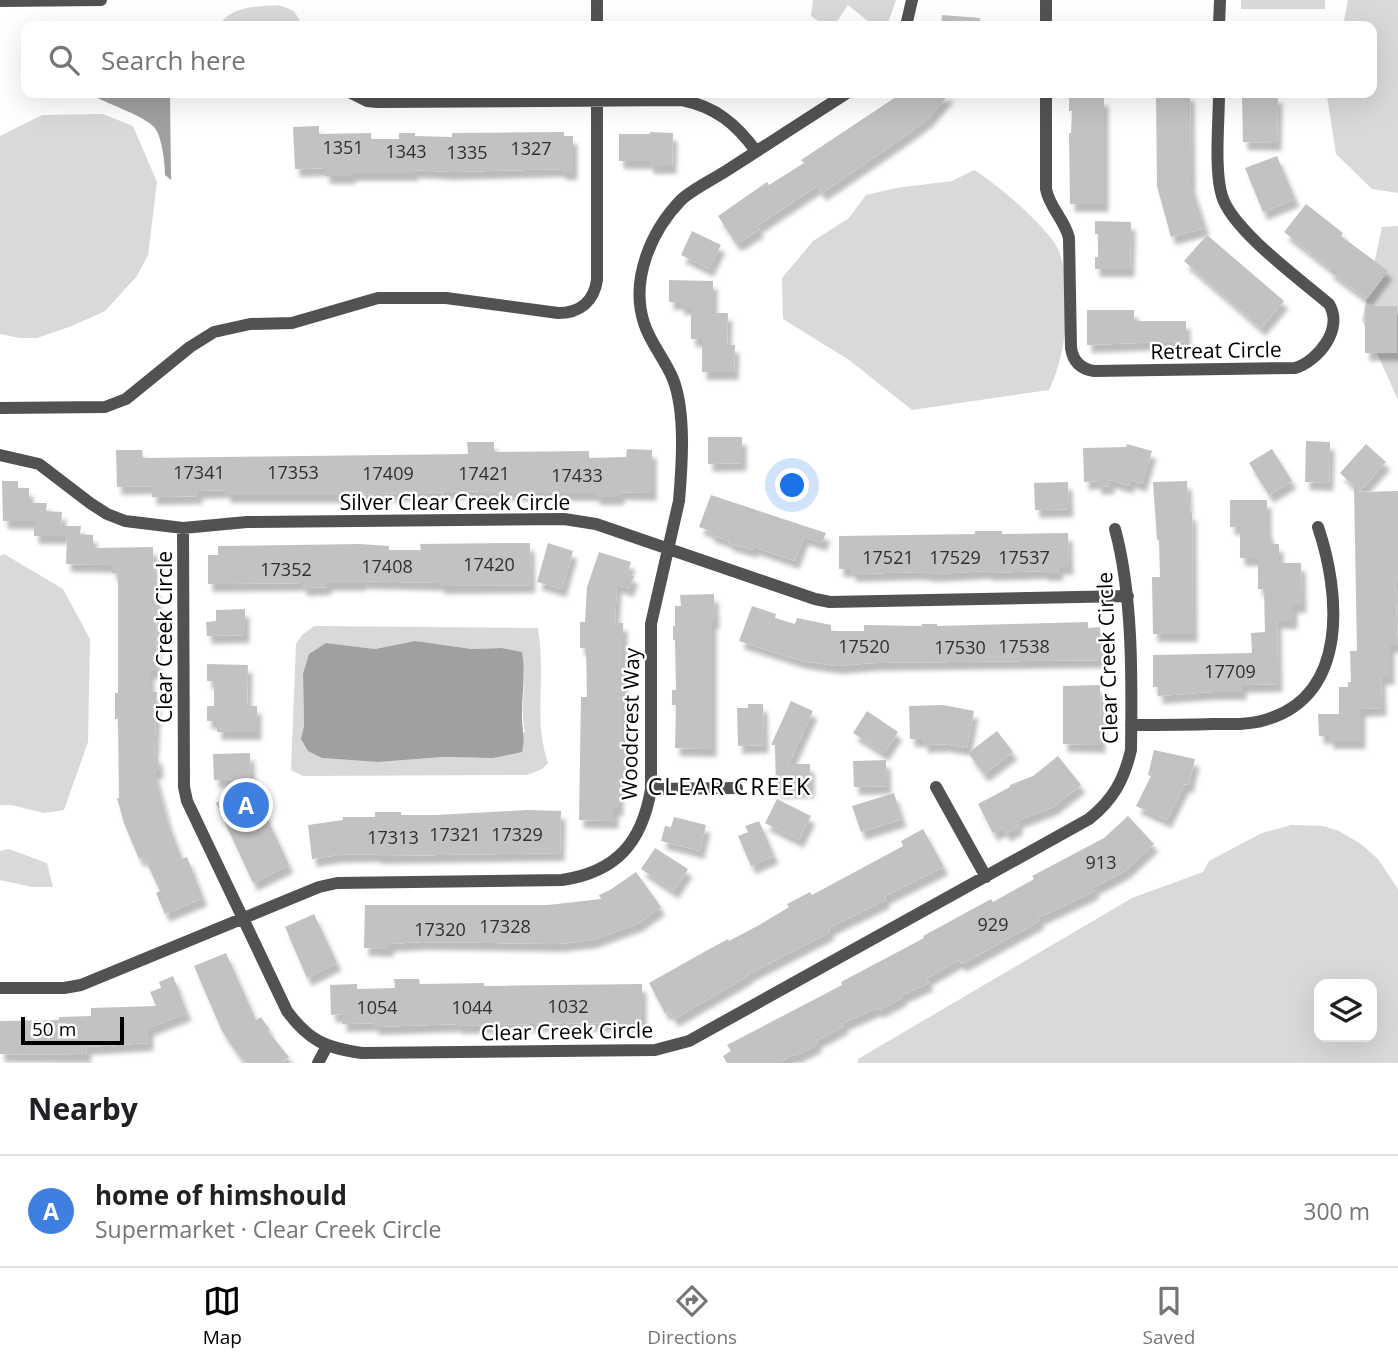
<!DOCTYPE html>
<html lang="en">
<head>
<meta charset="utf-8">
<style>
	:root { --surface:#fff; --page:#f6f6f6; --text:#202124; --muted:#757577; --line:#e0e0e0; --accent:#000 }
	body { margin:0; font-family:"Open Sans",sans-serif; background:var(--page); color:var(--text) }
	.controls { position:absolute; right:21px; bottom:21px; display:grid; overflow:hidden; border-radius:14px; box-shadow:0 7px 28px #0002 }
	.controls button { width:63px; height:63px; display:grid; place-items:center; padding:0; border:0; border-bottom:2px solid var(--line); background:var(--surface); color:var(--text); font:35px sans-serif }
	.scale { position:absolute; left:21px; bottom:18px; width:103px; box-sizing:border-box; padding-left:7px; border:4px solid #000; border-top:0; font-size:19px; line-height:24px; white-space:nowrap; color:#000; -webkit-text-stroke:5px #fff; paint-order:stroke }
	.you { position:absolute; left:793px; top:486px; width:24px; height:24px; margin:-18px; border:5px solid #fff; border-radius:50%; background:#1a73e8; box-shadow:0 0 0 10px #1a73e833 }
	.badge { display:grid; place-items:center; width:46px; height:46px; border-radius:50%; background:var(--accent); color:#fff; font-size:23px; font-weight:700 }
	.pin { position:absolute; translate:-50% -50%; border:4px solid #fff; box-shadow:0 2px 7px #0006 }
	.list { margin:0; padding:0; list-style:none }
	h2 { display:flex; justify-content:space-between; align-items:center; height:91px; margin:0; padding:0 28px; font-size:30px }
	h2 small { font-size:23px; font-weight:400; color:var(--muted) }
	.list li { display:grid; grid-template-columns:46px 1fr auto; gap:21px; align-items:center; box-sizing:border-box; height:112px; padding:0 28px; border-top:2px solid var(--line) }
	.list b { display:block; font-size:26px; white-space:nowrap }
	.list p { margin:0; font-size:23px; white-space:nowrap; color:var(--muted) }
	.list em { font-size:23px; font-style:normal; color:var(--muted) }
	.icon { flex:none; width:38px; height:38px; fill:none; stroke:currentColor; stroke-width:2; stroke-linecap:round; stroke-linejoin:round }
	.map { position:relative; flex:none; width:1398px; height:1063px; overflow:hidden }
	.search { position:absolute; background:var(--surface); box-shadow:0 7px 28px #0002; left:21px; right:21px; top:21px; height:77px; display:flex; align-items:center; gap:18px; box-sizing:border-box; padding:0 24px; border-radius:14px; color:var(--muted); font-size:26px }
	.sheet { height:203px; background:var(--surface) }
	nav { display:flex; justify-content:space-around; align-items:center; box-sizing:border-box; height:98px; border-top:2px solid var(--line); background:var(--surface); font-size:19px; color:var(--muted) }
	nav a { display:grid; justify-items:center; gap:4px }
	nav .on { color:var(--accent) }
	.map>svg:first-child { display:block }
	.green { fill:#d9d9d9; fill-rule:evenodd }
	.water { fill:#a0a0a0 }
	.building { fill:#c2c2c2; filter:url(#shadow) }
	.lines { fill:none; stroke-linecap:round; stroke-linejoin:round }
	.street { stroke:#525252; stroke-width:12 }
	.labels { text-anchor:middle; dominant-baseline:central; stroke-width:5; stroke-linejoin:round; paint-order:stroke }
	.number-label { font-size:18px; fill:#303030 }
	.street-label { font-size:21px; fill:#000; stroke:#fff }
	.neighbourhood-label { font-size:23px; letter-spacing:2px; fill:#000; stroke:#fff }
</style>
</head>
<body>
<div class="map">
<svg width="1398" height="1063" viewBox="0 0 1398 1063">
	<defs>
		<filter id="shadow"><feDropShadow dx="4.5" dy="8" stdDeviation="2" flood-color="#0004"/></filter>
	</defs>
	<rect width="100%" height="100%" fill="#fff"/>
	<path class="green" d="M813 0H896L887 26H874L848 5 834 26H825L811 16Z
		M1241 0H1325V9H1241Z
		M1348 0H1398V193L1372 189 1336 154 1327 96 1329 93H1372V26H1343Z
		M279 5 294 11 303 26H219C231 5 257 7 279 5Z
		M103 114 133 126 157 182 148 255 137 276 105 311 72 326 37 338H20L0 334V136L42 115Z
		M974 170C995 182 1046 226 1057 247 1075 284 1067 354 1049 390L912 410 849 360 783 319 782 278 813 241 849 218 866 195 896 188 952 181Z
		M1398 226V400L1362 320 1382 227Z
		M4 554 63 589 90 639 88 742 64 810 44 813 11 805H0V556Z
		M314 626 538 628C540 642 541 657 541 671 541 705 537 730 548 763L542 769 527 775 303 776 291 770 296 644 302 635ZM415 641 472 649 502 648 522 652C528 678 519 705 525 732L478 758 443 757 378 762 322 758 302 739 304 726 303 674 326 643 375 649Z
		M1292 825 1324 826 1339 831 1361 844 1378 859 1398 889V1063H858V1059L1132 898 1203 872 1209 861 1262 833ZM1319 984H1372V1037H1319Z
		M9 849 47 863 53 887H32L0 880V851Z"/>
	<path class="water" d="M93 93H170L171 180 165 175C165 164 162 135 154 127 142 115 110 105 94 96Z
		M415 641 472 649 502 648 522 652C526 671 522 692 522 713 521 727 526 737 522 752L493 758 443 757 378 762 322 758 308 751 301 739 304 726 303 674 309 654 326 643 375 649Z"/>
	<path class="building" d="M942 15 980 18V26H941Z
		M902 93H950L928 119 898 141 822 193 817 186 757 226 760 229 740 242H735L718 216 767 182 769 185 804 163 801 160Z
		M1156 93H1190L1191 185 1205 228 1171 237 1157 186Z
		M1242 95H1278L1277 143 1243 142Z
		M1069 98H1104V204H1070L1069 133H1071L1072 111H1069Z
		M319 126V134L371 133V139H399V133H415V136L452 137V133L564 132V136H573V172H561V169L452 172 414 170V173H351V176H325V168L295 169 293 127Z
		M650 132 673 133 672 166H649V161H619V134H650Z
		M1277 156 1295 199 1263 212 1245 168Z
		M1306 204 1343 233 1341 236 1388 271 1367 299 1329 271 1331 269 1284 232Z
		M1095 221 1131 222 1130 269H1095V257H1098V234H1095Z
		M692 231 721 245 709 269 681 255Z
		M1207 235 1284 301 1261 328 1184 261Z
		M669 280 713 281V313H728L727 345H735L734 372H702V339H691V307H680V302H669Z
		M1365 306H1397V353H1365Z
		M1087 310H1134V321H1186V341L1087 345Z
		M708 437H742V463L708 464Z
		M1306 441 1330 442 1329 483 1305 482Z
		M467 442H494V452L589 451V458L626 457 627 449 652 450V493L620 492V497H595V493H480V491L342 495H226V490L198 491V496L152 497V486L117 487 116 450H142L143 458 468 454Z
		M1127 444 1152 451 1142 484 1130 480 1129 486 1110 480V486L1097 487V481L1084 482 1083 448 1126 447Z
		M1366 444 1386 462 1359 492 1398 491V581H1395L1398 645H1390V677H1381L1382 708 1361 709V741H1329V736H1319L1318 714H1339V687H1348V682H1351L1350 651H1357L1354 486 1340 473Z
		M1272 449 1292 481 1269 495 1249 463Z
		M2 481H18V488H29V503H47L46 511 62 512 61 526H81L80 534 93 535V548L153 547 154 590H157L156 657 158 671H150V692H157L154 757 158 756 159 771H154L168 823 182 859 187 857 203 898 165 914 156 893 160 891 144 857 139 859 124 823 117 798H119L118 719H115V693H118V573H112V565L66 564 67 536H34V521H3Z
		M1187 481 1188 513H1192L1193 634H1153L1152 577H1160L1159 540H1157L1153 482Z
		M1068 482 1069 509 1035 510 1034 483Z
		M711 495 826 533 822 543 804 537 795 561 754 547 753 550 728 543 729 541 709 534 710 531 699 527Z
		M1230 500H1267V531H1269V544H1279V563H1301L1302 605H1293V621H1277L1278 684 1242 685V692H1211L1158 696V687H1153V655L1252 653 1251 633 1265 632 1264 589H1258V558H1240V527H1230Z
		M975 531H1002V534L1068 533 1069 567H1058L1059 573H1043V571L987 573V571L933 574 919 572 851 574V569H839V536L975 534Z
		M508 543H530L531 585 440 586V583L361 581V583H327V587L302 588V583L208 584V555H218V546L360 544 389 546V550H421L420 544Z
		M548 543 573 551 562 589 537 582Z
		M599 552 631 562 627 574 634 576 629 589 617 585 615 623H623V789H619V808H614V821L579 820 581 697H587L586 648H580V622H585L587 587Z
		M714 594 715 621H712V749L675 748 676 705H672V690H676L675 640H673V626H675V606H681L680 595Z
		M752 606 776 614 775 618 795 624 797 618 831 625V631H864V625L922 626V624H937V626L1088 622V628L1100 627 1101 660 874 663 837 666 802 661 739 641Z
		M245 609V635L207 636 206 622 216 621V610Z
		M207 664 248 665 247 706H257V732H217V721H207V706H214V681H207Z
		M1100 685 1101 745 1063 744V686Z
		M791 701 813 711 789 764H810V790H776L775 745H771Z
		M748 704H763L764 745 738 746 737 708H748Z
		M943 705 974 711 967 748 944 744 923 745V739H910L909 706Z
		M867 711 898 732 884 753 853 733Z
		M997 731 1013 752 984 774 968 753Z
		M1154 750 1195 759 1189 785 1185 784 1167 820 1136 806 1151 776 1148 775Z
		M250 753 251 779 214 780 213 754Z
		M1058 756 1081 785 1053 807 1017 821 1019 826 1006 834 1003 828 993 833 978 804 1010 787V785L1033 776Z
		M886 760 887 786 854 787 853 761Z
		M252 786 289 865 253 883 216 803Z
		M894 793 902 819 861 832 852 806Z
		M777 799 811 816 799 840 765 823Z
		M528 810 561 811 560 853 376 856V854L337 855 312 859 308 825 343 820V817H375V812H401V815H436Z
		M1128 816 1154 844 1125 871 1093 888 1095 891 1038 918 1040 921 962 964 959 960 927 978 929 983 901 996 902 998 879 1010 877 1008 843 1023 844 1026 816 1041 818 1044 795 1056 794 1054 778 1063H727L723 1056 731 1051 727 1045 842 985 841 982 924 938 923 936 936 929 991 899 993 902 1034 879 1032 876 1104 838Z
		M674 817 706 825 700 851 661 841 665 826 671 827Z
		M759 821 774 856 751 866 738 836 748 832 745 826Z
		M923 829 944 867 884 897 886 900 829 928 830 932 747 975 748 976 674 1019 669 1011 665 1013 649 983 704 952 728 939 729 941 761 924 789 907 787 904 810 892 812 895 903 846 901 841Z
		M655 848 688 869 674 891 641 869Z
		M636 872 661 907 639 923 593 940 559 944 423 942 389 944V949L364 948 365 905H548L601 899 599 895 610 890Z
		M314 914 337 963 307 978 285 927Z
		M226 953 256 1020 261 1017 270 1030 268 1031 289 1057 282 1063H247L236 1052 222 1031 194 966Z
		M173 976 187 1013 149 1028V1043L86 1047 87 1055 0 1054V1021L59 1020V1017L91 1016V1008L156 1006 150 992 161 988 159 982Z
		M394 979H419L420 984 484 983V986L642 984V1024L564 1023 457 1026V1024L374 1027V1023L342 1024V1014L331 1015 330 985 357 984V989L395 988Z"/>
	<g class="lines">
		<path class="street" d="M0 1 101 0
			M597 26V0
			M906 26 912 0
			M1046 26V0
			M1219 26 1220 0
			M351 93 367 101 377 102 682 100C716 107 736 124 756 151
			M1046 93V189C1049 207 1065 220 1069 238L1071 348C1073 361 1080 369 1094 371L1295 368C1318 361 1344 329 1329 304 1301 280 1232 230 1222 196 1214 170 1219 122 1219 93
			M0 408 105 407 126 399 190 347 214 332 250 324 292 323 378 298H446L558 313C580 313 594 301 597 280V93
			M0 455 39 464 90 503 107 514 125 521 183 528 247 522 564 519 596 524 815 599 830 602 1128 596
			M183 528 184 787 187 801 287 1011C309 1041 326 1048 362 1053L655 1050 689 1041 1089 819C1113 800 1124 780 1131 750 1132 681 1133 595 1115 529
			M1131 725C1158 725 1185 725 1212 724 1230 724 1248 725 1265 720 1350 696 1340 592 1318 527
			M936 787 986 877
			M651 789 737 788
			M0 988H64L81 985 319 887 337 883 562 880C616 872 642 843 651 789V624L679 501C682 466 686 412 673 379 665 359 650 343 644 323 630 280 651 231 681 200 693 189 712 180 726 171 766 145 807 119 847 93
			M318 1063 327 1046"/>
	</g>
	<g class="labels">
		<g class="number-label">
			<text x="343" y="147">1351</text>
			<text x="531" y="148">1327</text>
			<text x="406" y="151">1343</text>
			<text x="467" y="152">1335</text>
			<text x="199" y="472">17341</text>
			<text x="293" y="472">17353</text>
			<text x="388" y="473">17409</text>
			<text x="484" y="473">17421</text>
			<text x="577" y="475">17433</text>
			<text x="888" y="557">17521</text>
			<text x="955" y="557">17529</text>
			<text x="1024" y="557">17537</text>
			<text x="489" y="564">17420</text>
			<text x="387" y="566">17408</text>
			<text x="286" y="569">17352</text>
			<text x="864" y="646">17520</text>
			<text x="1024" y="646">17538</text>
			<text x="960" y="647">17530</text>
			<text x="1230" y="671">17709</text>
			<text x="455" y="834">17321</text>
			<text x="517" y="834">17329</text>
			<text x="393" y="837">17313</text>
			<text x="1101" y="862">913</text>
			<text x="993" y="924">929</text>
			<text x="505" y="926">17328</text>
			<text x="440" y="929">17320</text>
			<text x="568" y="1006">1032</text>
			<text x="377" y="1007">1054</text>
			<text x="472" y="1007">1044</text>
		</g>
		<g class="street-label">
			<text transform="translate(1216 350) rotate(-1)">Retreat Circle</text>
			<text x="455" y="502">Silver Clear Creek Circle</text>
			<text transform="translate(164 637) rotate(-90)">Clear Creek Circle</text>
			<text transform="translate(1107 658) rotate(-92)">Clear Creek Circle</text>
			<text transform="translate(630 724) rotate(-89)">Woodcrest Way</text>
			<text transform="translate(567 1031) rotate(-1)">Clear Creek Circle</text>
		</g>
		<g class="neighbourhood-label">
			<text x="730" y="786">CLEAR CREEK</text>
		</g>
	</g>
</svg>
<div class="controls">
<button><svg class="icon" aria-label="layers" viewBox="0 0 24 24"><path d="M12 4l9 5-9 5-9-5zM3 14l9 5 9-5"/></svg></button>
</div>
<div class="scale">50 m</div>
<div class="you"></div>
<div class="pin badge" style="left:246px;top:805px;background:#3f7fe0">A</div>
<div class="search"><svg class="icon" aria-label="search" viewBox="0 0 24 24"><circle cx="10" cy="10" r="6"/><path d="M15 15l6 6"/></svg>Search here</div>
</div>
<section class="sheet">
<h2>Nearby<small></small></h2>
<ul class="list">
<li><span class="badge" style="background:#3f7fe0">A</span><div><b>home of himshould</b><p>Supermarket · Clear Creek Circle</p></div><em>300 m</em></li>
</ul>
</section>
<nav>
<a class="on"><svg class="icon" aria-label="map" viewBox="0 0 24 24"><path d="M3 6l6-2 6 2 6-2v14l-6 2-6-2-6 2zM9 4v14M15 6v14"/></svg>Map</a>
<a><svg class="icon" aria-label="directions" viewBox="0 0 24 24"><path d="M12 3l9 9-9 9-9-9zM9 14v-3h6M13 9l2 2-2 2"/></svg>Directions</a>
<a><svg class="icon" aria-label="saved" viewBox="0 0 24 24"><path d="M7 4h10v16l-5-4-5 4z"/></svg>Saved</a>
</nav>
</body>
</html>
